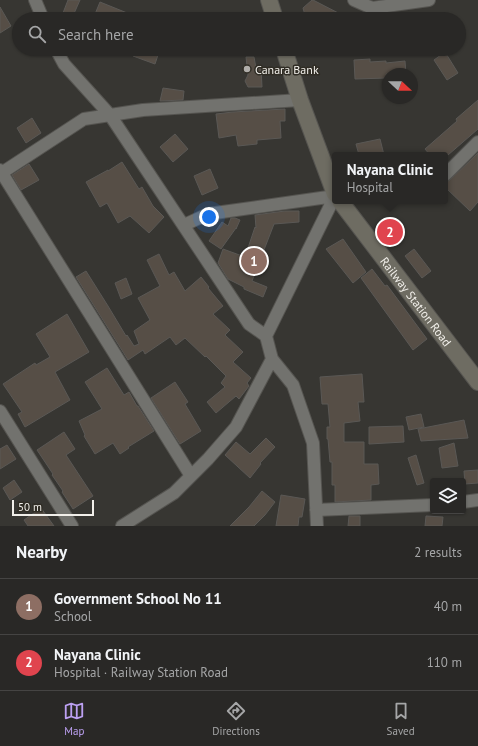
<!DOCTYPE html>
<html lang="en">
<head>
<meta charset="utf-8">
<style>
	:root { --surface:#292826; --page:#31302e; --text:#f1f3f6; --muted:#a5a6a7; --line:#454443; --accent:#bca0f2 }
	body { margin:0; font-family:"PT Sans",sans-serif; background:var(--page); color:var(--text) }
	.controls { position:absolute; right:12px; bottom:12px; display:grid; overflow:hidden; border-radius:4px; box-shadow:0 1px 3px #0004 }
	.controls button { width:36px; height:36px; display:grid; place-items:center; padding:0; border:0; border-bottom:1px solid var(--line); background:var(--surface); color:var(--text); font:20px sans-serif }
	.compass { position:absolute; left:382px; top:68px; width:36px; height:36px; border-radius:50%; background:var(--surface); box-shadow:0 1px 3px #0004; rotate:112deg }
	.scale { position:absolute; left:12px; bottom:10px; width:82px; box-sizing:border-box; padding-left:4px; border:2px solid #f1efea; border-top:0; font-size:11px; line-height:14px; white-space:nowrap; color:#f1efea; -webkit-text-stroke:3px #302d25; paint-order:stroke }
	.you { position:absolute; left:209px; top:217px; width:14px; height:14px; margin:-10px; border:3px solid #fff; border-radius:50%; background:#1a73e8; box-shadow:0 0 0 6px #1a73e833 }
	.badge { display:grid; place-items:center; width:26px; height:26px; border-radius:50%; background:var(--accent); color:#fff; font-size:13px; font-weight:700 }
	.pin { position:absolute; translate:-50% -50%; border:2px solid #fff; box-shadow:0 1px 4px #0006 }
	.popup { position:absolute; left:332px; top:152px; width:116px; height:52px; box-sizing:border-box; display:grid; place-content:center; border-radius:4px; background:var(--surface); filter:drop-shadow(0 1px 3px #0005); font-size:13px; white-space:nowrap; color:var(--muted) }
	.popup b { font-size:15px; color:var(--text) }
	.popup::after { content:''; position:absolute; left:50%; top:100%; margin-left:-8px; border:8px solid transparent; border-top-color:var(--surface) }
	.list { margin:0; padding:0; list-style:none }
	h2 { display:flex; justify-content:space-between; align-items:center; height:52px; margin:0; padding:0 16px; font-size:17px }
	h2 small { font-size:13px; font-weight:400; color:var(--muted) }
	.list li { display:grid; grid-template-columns:26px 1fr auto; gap:12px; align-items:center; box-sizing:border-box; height:56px; padding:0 16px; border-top:1px solid var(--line) }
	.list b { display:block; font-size:15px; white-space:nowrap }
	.list p { margin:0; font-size:13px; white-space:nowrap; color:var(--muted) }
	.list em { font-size:13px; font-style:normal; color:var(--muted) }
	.icon { flex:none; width:22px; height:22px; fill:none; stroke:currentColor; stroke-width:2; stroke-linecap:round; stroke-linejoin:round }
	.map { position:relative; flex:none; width:478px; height:526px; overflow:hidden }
	.search { position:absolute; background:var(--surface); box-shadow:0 1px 3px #0004; left:12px; right:12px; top:12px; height:44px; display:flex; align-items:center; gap:10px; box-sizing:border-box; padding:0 14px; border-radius:22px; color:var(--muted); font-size:15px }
	.sheet { height:164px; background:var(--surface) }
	nav { display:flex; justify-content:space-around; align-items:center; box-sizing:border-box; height:56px; border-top:1px solid var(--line); background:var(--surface); font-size:11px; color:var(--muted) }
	nav a { display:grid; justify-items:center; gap:2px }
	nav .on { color:var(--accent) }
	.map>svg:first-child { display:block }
	.building { fill:#564e46; stroke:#5a5855 }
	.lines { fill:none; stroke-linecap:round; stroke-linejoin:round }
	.minor-casing { stroke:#555450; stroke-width:14 }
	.major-casing { stroke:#555450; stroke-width:18 }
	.minor { stroke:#72726e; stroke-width:12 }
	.major { stroke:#6e6c62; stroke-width:16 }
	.poi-dot { fill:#b0aeaa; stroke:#302d25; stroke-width:1.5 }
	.labels { text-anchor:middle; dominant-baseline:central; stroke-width:3; stroke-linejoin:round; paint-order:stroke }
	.poi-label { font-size:12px; fill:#f1efea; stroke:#302d25; text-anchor:start }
	.street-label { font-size:12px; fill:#f1efea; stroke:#302d25 }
</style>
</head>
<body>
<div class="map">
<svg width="478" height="526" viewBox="0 0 478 526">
	<rect width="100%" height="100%" fill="#373632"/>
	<path class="building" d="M68 0H80L72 18 63 13Z
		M312 0H313L350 19H306L303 8Z
		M100 2 142 19H93Z
		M0 7 11 26 0 33Z
		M135 49H160L155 64 133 56Z
		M445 52 458 73 447 80 434 60Z
		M246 57H254L256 68H261L262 87H248L245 81 248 75Z
		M370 59V62L386 61V63L405 61 406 74H386L387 78 355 79 354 60Z
		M163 88 184 91 183 100 160 101Z
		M478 100V129L448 155H430L425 149 457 121 456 119Z
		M285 109V121H280L281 138 257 140V144L238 146 236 135 219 138 216 114 233 112Z
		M32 118 41 133 26 143 17 128Z
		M175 134 188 149 173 162 160 147Z
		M380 139 384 155H359L356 144Z
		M478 153V202L470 211 445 187V183L450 180Z
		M122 162 139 189 142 187 153 206 164 217 149 233 130 216 118 223 107 203 100 207 86 182 108 170V171Z
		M29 164 39 180 21 190 12 175Z
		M210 169 218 188 202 195 194 176Z
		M285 211H299V222L274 224 252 281 267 287 263 297 244 289V287L228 279 218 263 223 249 245 257 255 227 256 228 255 215Z
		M231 218H235L240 220 236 229V228L221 249 209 241 222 222 228 226Z
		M343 239 366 272 353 283 326 249Z
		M414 249 431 271 422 278 405 256Z
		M159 254 169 275 174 272 185 291 201 277 209 287 208 288 223 306 213 314 230 330 225 335 243 352 233 362 251 378 247 383 249 386 239 399 236 396 216 413 207 402 225 387 221 383 226 376 206 356 205 357 185 338 176 345 170 337 145 354 143 350 128 360 76 277 86 271 108 306 126 336 127 335 134 346 139 344 134 331 150 320 138 298 160 286 147 260Z
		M372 269 385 286 387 285 427 339 413 350 361 278Z
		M126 278 132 294 121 299 115 283Z
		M67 314 89 352 55 372 70 400 25 427 18 414 22 412 3 384 35 363 36 365 50 357 36 334Z
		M107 368 124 395 129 392 137 406H138L154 431 128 447 129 448 120 454 113 443 95 454 84 436 85 435 79 421 102 409 85 382Z
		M362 374 364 402H358L360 421 344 423V442H364V464H378L379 484 371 485V500L335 502V485H332V462H330L328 439H327V427H330L328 404H322L320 377Z
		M175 382 188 402 185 404 201 431 180 444 151 398Z
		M421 414 424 427 409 430 406 417Z
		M464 420 468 438 421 441 418 429Z
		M403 426 404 442 369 444V427Z
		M64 432 75 449 66 455 93 496 73 509 62 492 63 491 52 475 53 474 37 450Z
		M266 438 275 447 260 463 261 464 250 478 225 455 236 442 250 454Z
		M454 443 458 466 442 468 439 448Z
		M7 445 16 459 0 469V449Z
		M416 455 424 483 417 485 408 458Z
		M478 470V483L465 484 464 471Z
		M14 480 22 492 10 500 3 488Z
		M262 491 275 502 265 515 254 526H230L249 507Z
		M281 495 305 499 302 517H299L298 526H276Z
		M41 508 54 526H28L24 520Z
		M349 516H360V526H348Z
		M426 516 443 517 442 526H425Z"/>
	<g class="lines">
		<defs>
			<path id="minor" d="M35 0 43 19
				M354 0 372 8 429 0
				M56 49 64 64 110 115 249 324 266 336
				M0 170 191 476
				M0 174 84 119 143 110 300 100
				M445 175 478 142
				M184 225 208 214 335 196
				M0 411 72 526
				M463 502 478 500
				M316 510 433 505
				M122 526 174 493 208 459 236 427 272 359
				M317 526 313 443 293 385 272 359 266 336 335 196"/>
			<g id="major">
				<path d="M269 0 275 19"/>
				<path d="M284 49 300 100 335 194"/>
				<path id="s1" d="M340 201 478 382"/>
			</g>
		</defs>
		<use href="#minor" class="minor-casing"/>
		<use href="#major" class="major-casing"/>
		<use href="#minor" class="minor"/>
		<use href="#major" class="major"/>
	</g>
	<circle class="poi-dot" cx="247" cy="69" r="4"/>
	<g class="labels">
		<g class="poi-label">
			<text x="255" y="69">Canara Bank</text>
		</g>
		<g class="street-label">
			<text stroke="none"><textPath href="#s1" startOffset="126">Railway Station Road</textPath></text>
		</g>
	</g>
</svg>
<div class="controls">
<button><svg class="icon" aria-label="layers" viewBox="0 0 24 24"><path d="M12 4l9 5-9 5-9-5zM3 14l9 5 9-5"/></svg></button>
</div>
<svg class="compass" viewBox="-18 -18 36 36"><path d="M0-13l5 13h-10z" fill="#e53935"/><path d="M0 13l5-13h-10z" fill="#a5a6a7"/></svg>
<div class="scale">50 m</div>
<div class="you"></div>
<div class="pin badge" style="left:254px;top:261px;background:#8d6e63">1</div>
<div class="pin badge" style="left:390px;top:232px;background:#e0444e">2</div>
<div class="popup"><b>Nayana Clinic</b>Hospital</div>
<div class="search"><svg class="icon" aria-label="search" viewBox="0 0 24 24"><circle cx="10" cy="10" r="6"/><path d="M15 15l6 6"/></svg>Search here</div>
</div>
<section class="sheet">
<h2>Nearby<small>2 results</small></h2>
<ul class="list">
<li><span class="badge" style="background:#8d6e63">1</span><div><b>Government School No 11</b><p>School</p></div><em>40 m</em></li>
<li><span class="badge" style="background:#e0444e">2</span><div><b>Nayana Clinic</b><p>Hospital · Railway Station Road</p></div><em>110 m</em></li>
</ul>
</section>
<nav>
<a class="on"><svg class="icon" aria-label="map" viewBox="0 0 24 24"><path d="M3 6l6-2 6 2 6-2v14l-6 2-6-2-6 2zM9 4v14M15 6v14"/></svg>Map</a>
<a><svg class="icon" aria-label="directions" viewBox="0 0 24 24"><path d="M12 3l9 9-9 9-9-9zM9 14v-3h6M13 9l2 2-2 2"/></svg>Directions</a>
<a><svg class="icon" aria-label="saved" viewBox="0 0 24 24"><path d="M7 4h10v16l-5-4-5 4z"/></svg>Saved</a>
</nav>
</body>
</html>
